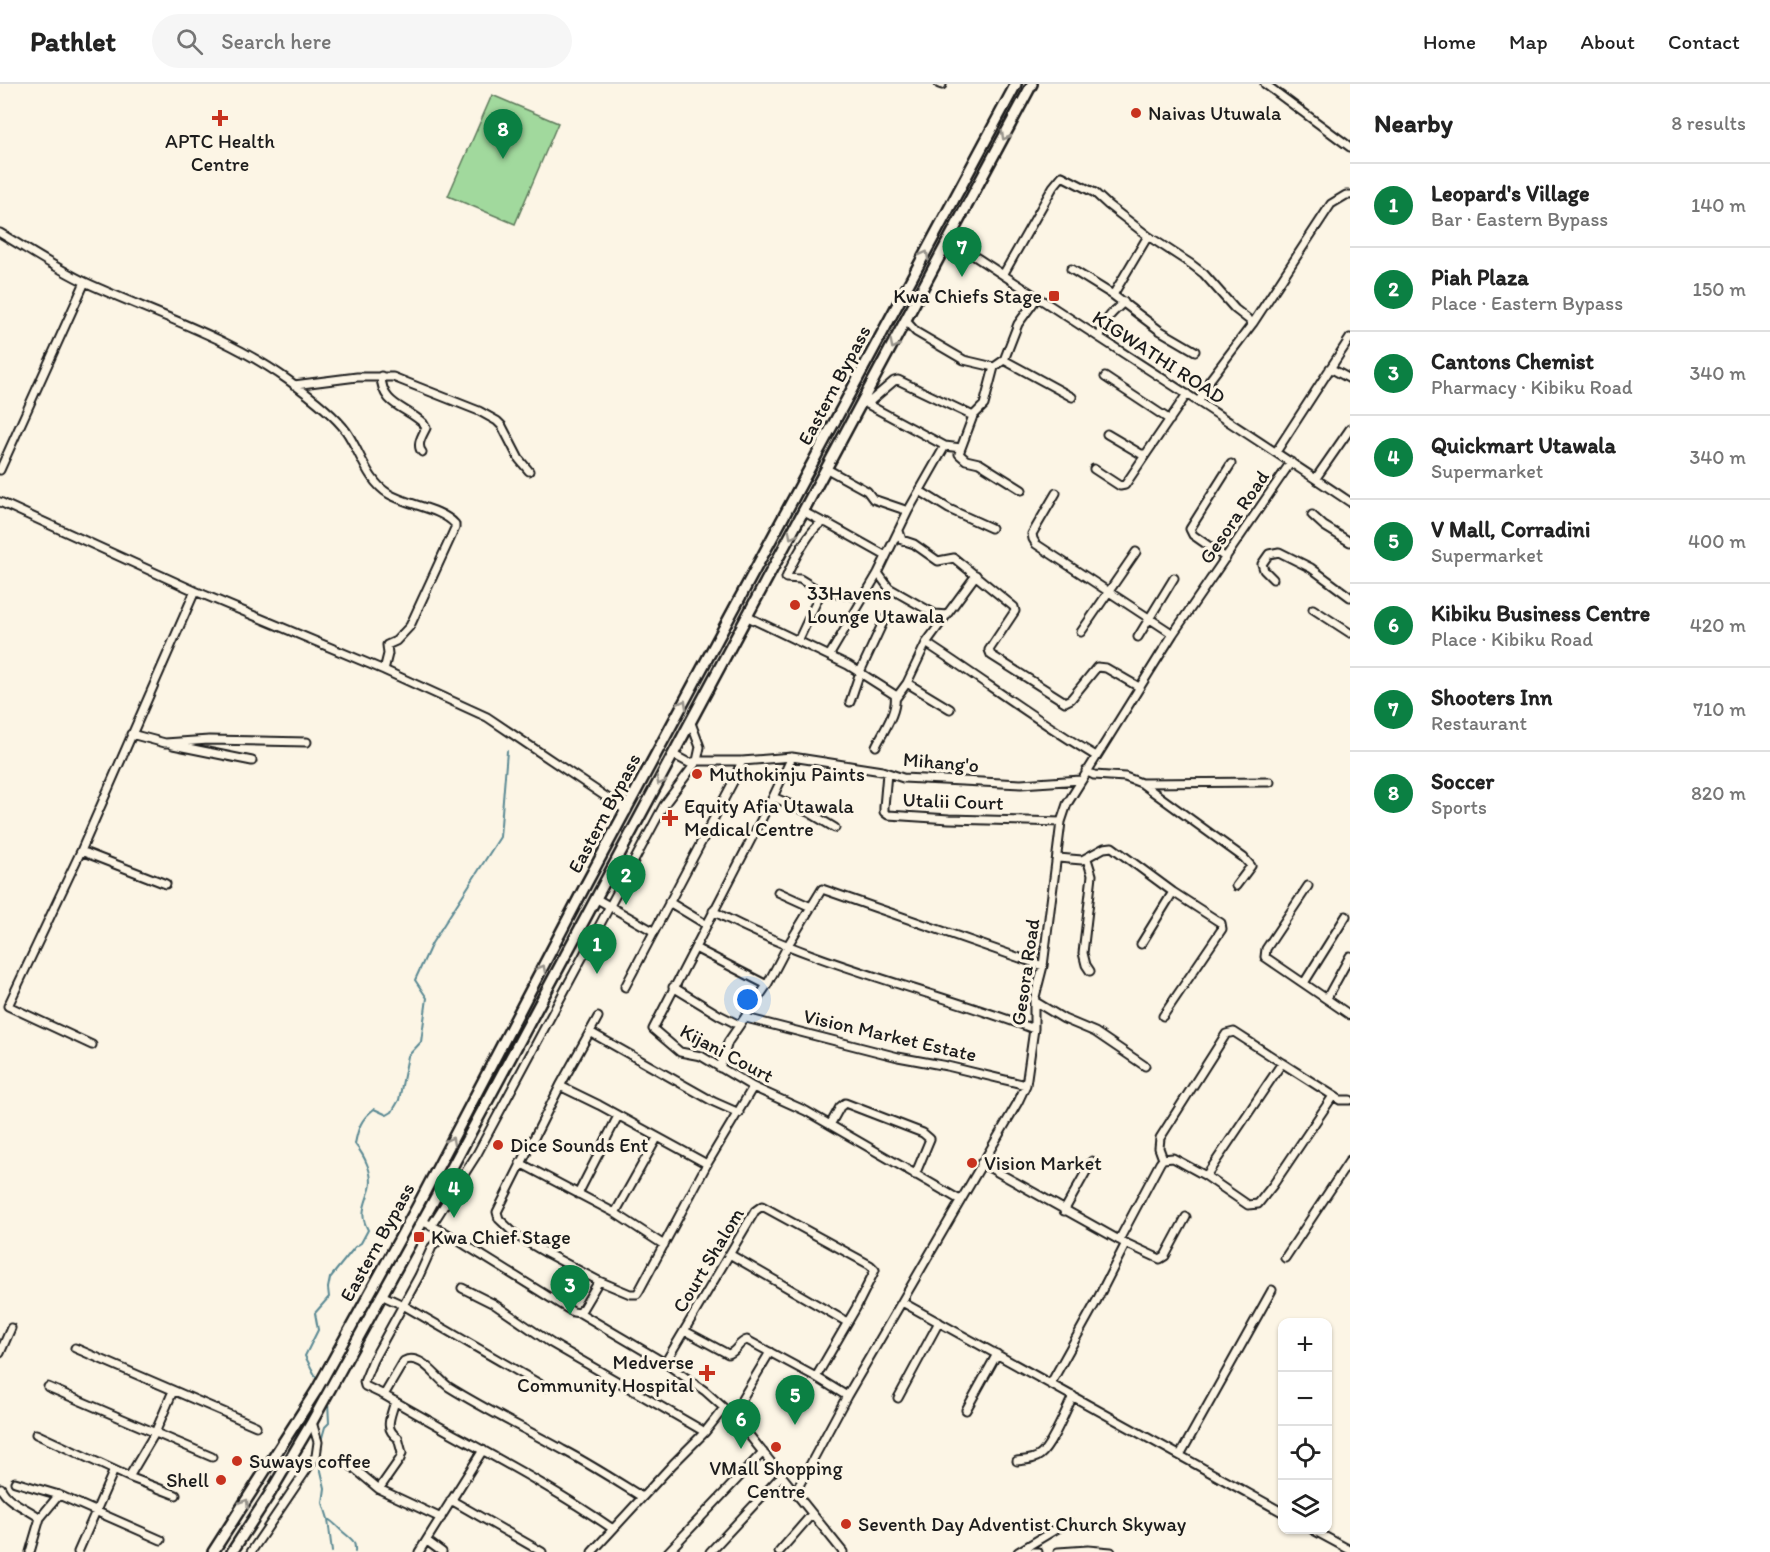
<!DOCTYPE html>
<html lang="en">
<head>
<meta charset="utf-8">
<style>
	:root { --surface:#fff; --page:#f6f6f6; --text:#222; --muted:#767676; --line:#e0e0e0; --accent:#0b8043 }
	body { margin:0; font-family:Itim,sans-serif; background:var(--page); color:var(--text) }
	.controls { position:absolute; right:18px; bottom:18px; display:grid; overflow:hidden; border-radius:12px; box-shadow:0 2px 4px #0004 }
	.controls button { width:54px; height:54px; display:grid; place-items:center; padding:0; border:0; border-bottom:2px solid var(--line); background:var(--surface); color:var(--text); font:30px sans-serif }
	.you { position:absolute; left:748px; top:916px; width:21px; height:21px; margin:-15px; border:4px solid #fff; border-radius:50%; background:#1a73e8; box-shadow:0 0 0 9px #1a73e833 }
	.badge { display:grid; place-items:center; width:39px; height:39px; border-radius:50%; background:var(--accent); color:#fff; font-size:20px; font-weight:700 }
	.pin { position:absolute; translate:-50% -50px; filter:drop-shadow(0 2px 3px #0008) }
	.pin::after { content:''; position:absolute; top:32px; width:21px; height:18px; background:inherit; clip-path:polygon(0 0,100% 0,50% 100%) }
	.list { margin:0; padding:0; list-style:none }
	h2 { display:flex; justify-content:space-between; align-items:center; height:78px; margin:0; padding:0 24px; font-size:26px }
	h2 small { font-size:20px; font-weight:400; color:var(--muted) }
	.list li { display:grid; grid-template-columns:39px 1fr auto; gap:18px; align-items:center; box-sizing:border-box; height:84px; padding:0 24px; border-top:2px solid var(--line) }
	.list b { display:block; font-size:22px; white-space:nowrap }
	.list p { margin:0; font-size:20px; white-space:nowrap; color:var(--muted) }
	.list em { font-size:20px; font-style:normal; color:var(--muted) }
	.icon { flex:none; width:33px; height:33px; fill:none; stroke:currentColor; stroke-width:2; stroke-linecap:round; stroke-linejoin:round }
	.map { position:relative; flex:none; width:1350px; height:1468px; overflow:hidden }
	header { display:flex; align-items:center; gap:36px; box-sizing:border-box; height:84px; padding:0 30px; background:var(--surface); border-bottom:2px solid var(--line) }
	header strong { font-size:28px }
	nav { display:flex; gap:33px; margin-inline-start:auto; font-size:21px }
	.search { width:420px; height:54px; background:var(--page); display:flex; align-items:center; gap:15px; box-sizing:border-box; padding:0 21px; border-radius:33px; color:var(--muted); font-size:22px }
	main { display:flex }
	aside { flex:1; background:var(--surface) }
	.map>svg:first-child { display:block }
	.green { fill:#a1d99d; stroke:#5e7a5c; stroke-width:1.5 }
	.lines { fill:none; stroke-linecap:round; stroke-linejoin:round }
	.stream { stroke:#5a8993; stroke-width:2 }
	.minor-casing { stroke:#1c1c1c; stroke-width:11 }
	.major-casing { stroke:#1c1c1c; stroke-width:14 }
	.minor { stroke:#fcf5e5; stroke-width:7 }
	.major { stroke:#fcf5e5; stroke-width:9 }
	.oneway { stroke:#97938b }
	.poi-dot { fill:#c8321e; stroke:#fcf5e5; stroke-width:2 }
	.labels { text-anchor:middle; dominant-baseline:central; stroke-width:6; stroke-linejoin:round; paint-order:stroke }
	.poi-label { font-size:20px; fill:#1c1c1c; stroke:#fcf5e5; text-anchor:start }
	.street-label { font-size:20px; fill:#1c1c1c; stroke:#fcf5e5 }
</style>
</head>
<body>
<header>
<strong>Pathlet</strong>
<div class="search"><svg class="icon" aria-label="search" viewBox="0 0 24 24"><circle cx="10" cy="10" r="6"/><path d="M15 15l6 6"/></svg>Search here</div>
<nav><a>Home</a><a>Map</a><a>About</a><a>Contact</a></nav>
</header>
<main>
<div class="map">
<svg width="1350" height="1468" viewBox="0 0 1350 1468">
	<rect width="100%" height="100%" fill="#fcf5e5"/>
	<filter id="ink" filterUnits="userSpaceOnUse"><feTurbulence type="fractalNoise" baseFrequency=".0167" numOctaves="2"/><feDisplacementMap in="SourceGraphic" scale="12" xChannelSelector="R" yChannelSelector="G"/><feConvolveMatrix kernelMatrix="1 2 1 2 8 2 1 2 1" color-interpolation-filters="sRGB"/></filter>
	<g filter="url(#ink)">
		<path class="green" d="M492 11 558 39 515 140 448 112Z"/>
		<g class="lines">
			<path class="stream" d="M317 1295 305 1272 318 1246 315 1229 329 1213 328 1204 330 1194 355 1163 361 1159 368 1146C359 1130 365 1121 370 1105 374 1090 364 1071 355 1060 358 1044 361 1035 374 1025L387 1031 392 1028 399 1016 408 972 421 958 427 914 415 896 432 859 500 753 507 667
				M321 1357 325 1343 329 1339 328 1317
				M318 1374 325 1404 323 1419 328 1435 332 1468
				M328 1435C335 1439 338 1444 343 1448 351 1455 356 1456 355 1468"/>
			<defs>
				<path id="minor" d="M939 0 942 1
					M1265 0 1350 63
					M0 149C29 166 57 185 87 199 155 230 227 252 288 296 306 309 333 329 346 347 360 367 367 397 389 410 407 421 441 424 455 440V444L410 542 396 557 387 561 388 570 384 586
					M950 156C1083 244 1218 329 1350 418
					M1071 185 1113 211 1148 152
					M1003 191 1053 103 1062 92 1095 109 1108 121 1148 152 1191 180 1204 190 1235 225 1253 239
					M1113 211 1159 246 1195 267
					M906 237 916 248 964 276 994 283
					M1100 253C1103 236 1112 229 1124 218
					M1004 276 1072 313
					M1330 284 1350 295
					M381 292C382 322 405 322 423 339L426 344C422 352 416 361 422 368
					M1105 293 1170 336
					M294 301 357 293H393L479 327 497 337 502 342 519 375 529 387
					M866 312 867 320 945 362 961 364 959 370 966 376 979 379 1022 406
					M1199 318 1206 301 1253 239 1331 120 1346 111H1350
					M867 320 894 297 898 296 973 332
					M1107 350 1141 370H1146L1187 310
					M961 364 973 332 984 321 994 283 1004 276 1018 240 1037 214
					M1276 368 1350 254
					M827 385 867 407 873 415 908 427
					M1094 385 1120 402 1125 401 1146 370
					M0 386 85 198
					M1316 394 1350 345
					M920 407 949 425 991 444
					M1056 409 1032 450 1033 455 1036 460 1173 550
					M0 418 195 507 384 586 487 633 627 727
					M804 428 823 438
					M1312 431 1324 442 1350 458
					M899 447 902 456 914 460 938 477 954 474 1014 523 1015 527 989 566 991 571 1065 618 1071 615 1097 583 1106 584 1139 603
					M1226 474 1193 451 1190 445 1231 380
					M878 489 889 504 935 530 947 531
					M1273 495 1264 486 1262 480 1269 470 1279 468 1311 484 1350 513
					M863 513 821 508 800 495 786 494C791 481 810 444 823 438L827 439 886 472
					M1313 525 1350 549
					M748 533 848 581 895 611C898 627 883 648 876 662
					M1081 548 1136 468
					M1138 553 1174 494
					M798 557 821 508
					M926 559C983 596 1037 637 1096 672
					M829 572 878 489 908 427 945 362
					M907 599 950 625
					M896 614 907 599 926 559 976 491
					M850 618 860 588 885 534
					M691 639 700 663 697 677H742L792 673 882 687 903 694 1021 700 1081 696
					M131 650 165 659 209 656 307 658
					M173 661 252 677
					M674 671 689 679 697 677
					M792 673 773 713 653 945 680 968 701 972 753 1003 806 1027 960 1116
					M1086 687 1094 691 1125 693 1141 699 1244 774 1251 782 1236 802
					M887 689 884 723V728L888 731 949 735 1061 738
					M1141 699 1270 698
					M773 713 810 729 835 744
					M81 767 166 800
					M1058 774 1082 776 1104 764 1112 763 1173 808 1221 839 1222 845 1163 932
					M1087 775 1092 791 1083 869 1086 881 1090 887
					M1308 802 1266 865 1265 873 1350 931
					M778 808 811 823
					M597 815 653 847
					M669 818 707 841
					M713 827C813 881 927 905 1034 945
					M1141 860 1173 808
					M695 864 767 901
					M1304 899 1346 832
					M625 903 733 698 742 677
					M673 903 719 931 739 941
					M1327 914 1350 872
					M1034 917 1064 935 1095 948 1145 982
					M598 933 560 1002 497 1128 499 1135 517 1152 548 1170 599 1197 630 1210H637L639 1207 707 1080 753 1003
					M746 934 898 973 947 982 1026 1001
					M590 948 714 1018 739 1029
					M92 961 8 922 81 767 195 507
					M720 984 728 958 767 901 788 861 822 805 1043 882
					M560 1002 599 1021 707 1080
					M830 1041 840 1023 845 1019 923 1049 930 1055 915 1091
					M1163 1075 1159 1064 1160 1054 1226 950 1234 948 1282 979
					M520 1079 615 1129 664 1161
					M981 1079 1119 1156 1160 1079 1163 1075 1173 1074 1206 1092 1248 1121 1258 1120 1273 1101 1333 1012
					M1206 1092 1282 979 1340 1016H1350
					M578 1110 618 1032
					M1064 1127 1092 1077
					M615 1129 657 1054
					M422 1137 446 1149 573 1228 580 1229 665 1279 705 1307 724 1324 745 1346 843 1468
					M431 1142 477 1070 664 721 697 677
					M446 1149 432 1163 419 1192 373 1276 364 1298 365 1302 384 1311C460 1356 540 1394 613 1445
					M1121 1157 1160 1175 1165 1172 1186 1133
					M731 1171 847 1238
					M1285 1174 1350 1076
					M462 1204 494 1220 551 1259 705 1348
					M381 1211 403 1221 545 1303
					M902 1218 1282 1428
					M580 1229 599 1197
					M685 1247 728 1270C737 1268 738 1258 747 1256L816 1293 847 1312
					M75 1264 256 1342
					M0 1269 11 1244
					M665 1279 755 1127 762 1122 870 1181 875 1186 856 1224 816 1293
					M1051 1299 1096 1218 1126 1159
					M48 1303 212 1373
					M384 1311 404 1277C421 1268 437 1295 449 1303 486 1326 525 1345 563 1366 590 1380 616 1397 642 1413
					M898 1314 939 1238
					M742 1315 770 1268
					M966 1326 997 1270
					M36 1350 129 1393 176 1411
					M1180 1371 1272 1206
					M1017 1377C1025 1376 1034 1376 1040 1371 1051 1363 1066 1326 1073 1312
					M349 1380 379 1405 441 1434
					M129 1393 155 1349 173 1307
					M15 1398 59 1411 161 1456
					M1 1404C7 1418 27 1424 40 1434
					M379 1405 400 1375 402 1369 398 1354C383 1344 391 1333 395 1317
					M795 1409 847 1312 1018 1018 1026 1001 1034 945V917L1043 882 1061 738 1067 720 1173 550 1291 378
					M451 1416 542 1468
					M1313 1446 1350 1466
					M427 1457 442 1468
					M30 1468 40 1434 59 1411
					M78 1468 114 1386
					M251 1468 316 1372 318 1358 312 1338
					M419 1468 483 1366
					M592 1468 673 1380 705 1348 724 1324
					M668 1468 763 1368
					M710 1468 781 1392
					M779 1468 812 1430
					M1018 1468 1068 1438
					M1019 1468H1038
					M1058 1468 1088 1466 1111 1468"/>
				<path id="major" d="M213 1468 316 1307 417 1123 583 806 1016 0
					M232 1468 269 1411 312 1338 450 1087 1032 0"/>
			</defs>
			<use href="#minor" class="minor-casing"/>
			<use href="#major" class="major-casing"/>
			<use href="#minor" class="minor"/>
			<use href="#major" class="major"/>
		</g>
		<defs><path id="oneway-chevron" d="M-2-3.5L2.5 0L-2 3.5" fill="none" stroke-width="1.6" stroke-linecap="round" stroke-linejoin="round" transform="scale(1.5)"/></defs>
		<g class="oneway">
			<use href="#oneway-chevron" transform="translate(1005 52) rotate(118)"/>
			<use href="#oneway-chevron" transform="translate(925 171) rotate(-61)"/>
			<use href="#oneway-chevron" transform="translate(894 261) rotate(117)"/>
			<use href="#oneway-chevron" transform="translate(792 451) rotate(118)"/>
			<use href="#oneway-chevron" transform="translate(683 620) rotate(-61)"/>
			<use href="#oneway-chevron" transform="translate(660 697) rotate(118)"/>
			<use href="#oneway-chevron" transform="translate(542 885) rotate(-62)"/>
			<use href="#oneway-chevron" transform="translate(451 1057) rotate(-62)"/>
			<use href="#oneway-chevron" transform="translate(245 1419) rotate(-57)"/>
		</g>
	</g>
	<g class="poi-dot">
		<circle cx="1136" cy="29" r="6"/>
		<path d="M217 25h6v6h6v6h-6v6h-6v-6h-6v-6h6z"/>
		<rect x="1048" y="206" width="12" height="12" rx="3"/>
		<circle cx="795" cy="521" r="6"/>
		<circle cx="697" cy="690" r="6"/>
		<path d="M667 725h6v6h6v6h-6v6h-6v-6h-6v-6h6z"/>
		<circle cx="498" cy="1061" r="6"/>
		<circle cx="972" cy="1079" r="6"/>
		<rect x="413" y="1147" width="12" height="12" rx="3"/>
		<path d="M704 1280h6v6h6v6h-6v6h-6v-6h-6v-6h6z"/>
		<circle cx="776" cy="1363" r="6"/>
		<circle cx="237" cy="1377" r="6"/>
		<circle cx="221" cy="1396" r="6"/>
		<circle cx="846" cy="1440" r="6"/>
	</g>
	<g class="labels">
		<g class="poi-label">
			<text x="1148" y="29">Naivas Utuwala</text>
			<text x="220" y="57" text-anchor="middle">APTC Health<tspan x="220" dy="23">Centre</tspan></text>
			<text x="1042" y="212" text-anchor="end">Kwa Chiefs Stage</text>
			<text x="807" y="509">33Havens<tspan x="807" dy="23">Lounge Utawala</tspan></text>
			<text x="709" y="690">Muthokinju Paints</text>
			<text x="684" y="722">Equity Afia Utawala<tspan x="684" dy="23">Medical Centre</tspan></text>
			<text x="510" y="1061">Dice Sounds Ent</text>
			<text x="984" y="1079">Vision Market</text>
			<text x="431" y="1153">Kwa Chief Stage</text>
			<text x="694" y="1278" text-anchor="end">Medverse<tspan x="694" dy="23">Community Hospital</tspan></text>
			<text x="249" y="1377">Suways coffee</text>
			<text x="776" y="1384" text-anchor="middle">VMall Shopping<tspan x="776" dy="23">Centre</tspan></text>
			<text x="209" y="1396" text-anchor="end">Shell</text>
			<text x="858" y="1440">Seventh Day Adventist Church Skyway</text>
		</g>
		<g class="street-label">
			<text transform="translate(1159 273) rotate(33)">KIGWATHI ROAD</text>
			<text transform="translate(834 301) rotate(-62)">Eastern Bypass</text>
			<text transform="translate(1234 433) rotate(-56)">Gesora Road</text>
			<text transform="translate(941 678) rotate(5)">Mihang'o</text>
			<text transform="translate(953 717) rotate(2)">Utalii Court</text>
			<text transform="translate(604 729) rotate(-62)">Eastern Bypass</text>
			<text transform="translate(1025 888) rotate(-82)">Gesora Road</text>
			<text transform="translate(890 951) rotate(13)">Vision Market Estate</text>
			<text transform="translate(727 969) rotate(28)">Kijani Court</text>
			<text transform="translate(377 1158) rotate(-61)">Eastern Bypass</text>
			<text transform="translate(708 1176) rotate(-59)">Court Shalom</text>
		</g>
	</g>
</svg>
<div class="controls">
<button>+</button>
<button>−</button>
<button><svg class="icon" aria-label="locate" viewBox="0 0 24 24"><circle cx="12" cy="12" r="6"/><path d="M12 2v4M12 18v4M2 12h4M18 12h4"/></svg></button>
<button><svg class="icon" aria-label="layers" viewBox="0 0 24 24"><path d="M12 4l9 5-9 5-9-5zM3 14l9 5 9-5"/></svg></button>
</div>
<div class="you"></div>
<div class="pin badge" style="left:597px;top:890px">1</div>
<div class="pin badge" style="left:626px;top:821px">2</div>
<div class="pin badge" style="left:570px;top:1231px">3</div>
<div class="pin badge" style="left:454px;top:1134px">4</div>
<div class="pin badge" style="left:795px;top:1341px">5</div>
<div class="pin badge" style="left:741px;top:1365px">6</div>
<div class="pin badge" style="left:962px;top:193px">7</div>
<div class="pin badge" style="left:503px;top:75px">8</div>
</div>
<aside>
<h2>Nearby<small>8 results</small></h2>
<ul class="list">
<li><span class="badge">1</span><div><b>Leopard's Village</b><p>Bar · Eastern Bypass</p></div><em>140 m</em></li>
<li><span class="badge">2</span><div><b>Piah Plaza</b><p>Place · Eastern Bypass</p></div><em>150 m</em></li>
<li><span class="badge">3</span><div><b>Cantons Chemist</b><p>Pharmacy · Kibiku Road</p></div><em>340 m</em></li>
<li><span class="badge">4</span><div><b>Quickmart Utawala</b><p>Supermarket</p></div><em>340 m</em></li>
<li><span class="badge">5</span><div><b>V Mall, Corradini</b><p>Supermarket</p></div><em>400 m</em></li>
<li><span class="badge">6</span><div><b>Kibiku Business Centre</b><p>Place · Kibiku Road</p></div><em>420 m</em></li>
<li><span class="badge">7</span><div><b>Shooters Inn</b><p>Restaurant</p></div><em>710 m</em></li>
<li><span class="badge">8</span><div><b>Soccer</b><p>Sports</p></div><em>820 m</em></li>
</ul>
</aside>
</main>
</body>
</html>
